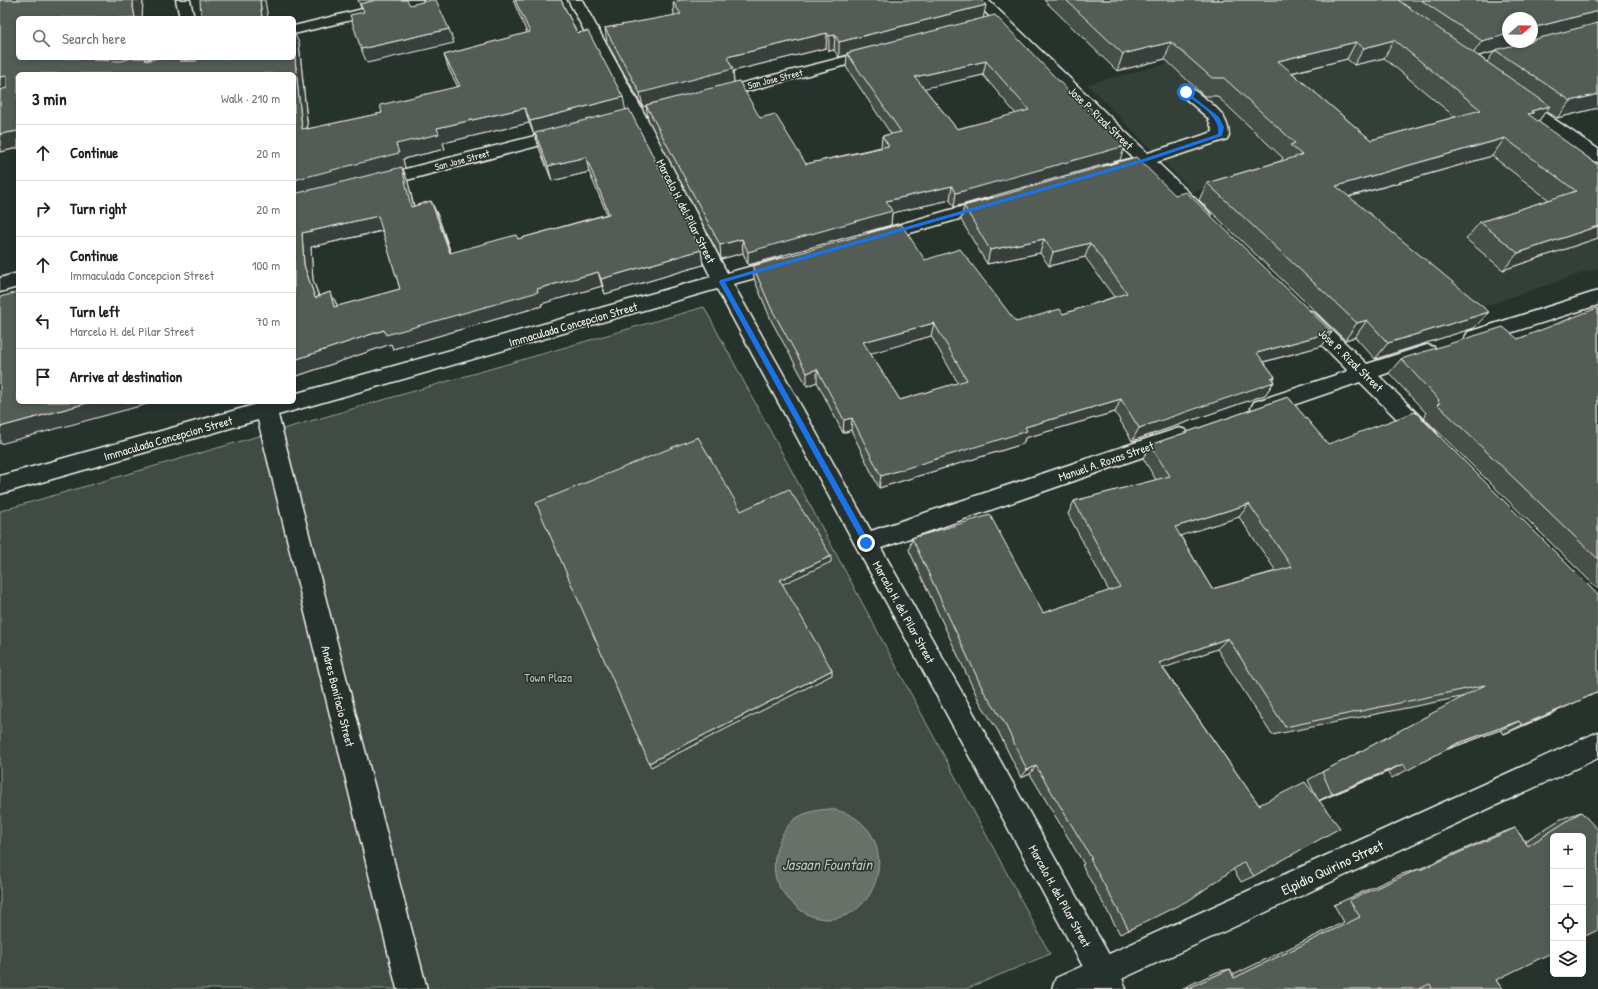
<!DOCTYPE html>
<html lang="en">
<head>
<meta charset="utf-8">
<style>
	:root { --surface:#fff; --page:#f6f6f6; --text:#202124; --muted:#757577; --line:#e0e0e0 }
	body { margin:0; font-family:"Patrick Hand",sans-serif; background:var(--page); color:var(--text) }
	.controls { position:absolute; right:12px; bottom:12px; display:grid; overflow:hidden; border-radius:6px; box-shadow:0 2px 6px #0003 }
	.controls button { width:36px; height:36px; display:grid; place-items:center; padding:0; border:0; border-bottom:1px solid var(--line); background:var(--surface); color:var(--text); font:20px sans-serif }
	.compass { position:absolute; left:1502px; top:12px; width:36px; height:36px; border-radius:50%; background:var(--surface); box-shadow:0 2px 6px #0003; rotate:70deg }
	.stop { position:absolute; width:12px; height:12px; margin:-9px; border:3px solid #1a73e8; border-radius:50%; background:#fff }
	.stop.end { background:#1a73e8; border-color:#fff; box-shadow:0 1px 4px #0008 }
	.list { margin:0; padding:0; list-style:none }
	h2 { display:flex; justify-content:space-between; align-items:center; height:52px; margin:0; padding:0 16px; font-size:17px }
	h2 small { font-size:13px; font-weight:400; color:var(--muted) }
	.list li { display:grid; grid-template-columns:26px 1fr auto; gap:12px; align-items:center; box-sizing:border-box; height:56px; padding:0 16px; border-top:1px solid var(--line) }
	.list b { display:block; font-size:15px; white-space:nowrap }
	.list p { margin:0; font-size:13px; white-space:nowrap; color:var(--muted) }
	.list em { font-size:13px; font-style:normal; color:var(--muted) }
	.icon { flex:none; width:22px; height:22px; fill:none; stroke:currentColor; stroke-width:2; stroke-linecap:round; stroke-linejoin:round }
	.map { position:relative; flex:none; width:1598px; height:989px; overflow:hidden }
	.search { position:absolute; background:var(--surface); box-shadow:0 2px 6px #0003; left:16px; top:16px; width:280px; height:44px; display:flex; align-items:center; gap:10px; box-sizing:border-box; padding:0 14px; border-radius:6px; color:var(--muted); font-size:15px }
	.panel { position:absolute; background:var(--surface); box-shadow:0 2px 6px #0003; left:16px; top:72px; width:280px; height:332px; border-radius:6px }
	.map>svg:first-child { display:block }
	.built { fill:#333f39 }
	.green { fill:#414b45; stroke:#9a9e96 }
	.water { fill:#676f68; stroke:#9fa39b }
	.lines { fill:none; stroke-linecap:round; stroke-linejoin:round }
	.service-casing { stroke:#f4f1e8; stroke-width:3 }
	.minor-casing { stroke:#f4f1e8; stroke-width:3 }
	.tertiary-casing { stroke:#f4f1e8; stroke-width:3 }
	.service { fill:#26332d; fill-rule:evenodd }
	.minor { fill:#26332d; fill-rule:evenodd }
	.tertiary { fill:#26332d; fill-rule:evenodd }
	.wall { fill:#474f49; stroke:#f4f1e8; fill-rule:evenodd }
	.shaded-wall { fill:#39403c; stroke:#f4f1e8 }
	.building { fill:#525c55; stroke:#f4f1e8; fill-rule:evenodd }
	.route { fill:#1a73e8 }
	.labels { text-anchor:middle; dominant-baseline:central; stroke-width:3; stroke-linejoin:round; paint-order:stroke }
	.far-street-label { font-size:10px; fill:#f4f1e8; stroke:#26332d }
	.street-label { font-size:12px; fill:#f4f1e8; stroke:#26332d }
	.park-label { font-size:12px; fill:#bebfb7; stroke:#26332d }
	.near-street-label { font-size:14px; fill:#f4f1e8; stroke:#26332d }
	.near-water-label { font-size:16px; font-style:italic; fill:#bcbdb5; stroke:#26332d }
</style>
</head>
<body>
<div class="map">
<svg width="1598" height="989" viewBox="0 0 1598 989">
	<rect width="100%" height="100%" fill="#26332d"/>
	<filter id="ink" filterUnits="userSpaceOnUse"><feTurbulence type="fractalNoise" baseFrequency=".025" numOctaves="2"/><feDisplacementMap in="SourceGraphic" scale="8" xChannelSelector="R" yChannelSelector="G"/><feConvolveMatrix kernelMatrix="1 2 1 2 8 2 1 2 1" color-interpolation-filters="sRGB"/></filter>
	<g filter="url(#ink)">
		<path class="built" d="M1092 0H1353L1598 176V268L1461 314 1285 166 1193 192 1087 84 1167 64Z"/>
		<path class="green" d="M704 307 1050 954 966 989H0V511Z"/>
		<path class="water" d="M830 809C840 811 849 813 858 820 897 849 877 918 828 919 806 919 792 905 780 888 767 868 778 829 798 817 809 811 818 810 830 809Z"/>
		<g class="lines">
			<defs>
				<path id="service" d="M1186 87 1192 89C1208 101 1228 112 1229 135L1227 139 1151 164 1145 165 1139 164 1137 160 1139 156 1213 132 1208 118 1178 92 1180 89Z"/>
				<path id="minor" d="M176 0H190L194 18H180Z
					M399 0H423L421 3 294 34V26Z
					M568 0H582L645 115 727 273 782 258 788 259 791 264 788 269 733 284 871 531 1179 428 1186 430 1190 436 1186 442 881 548 1122 978 1126 989H1095L717 289 278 415 427 989H397L258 420 0 494V476L254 405V402H294V394L711 277 629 115Z
					M973 0H988L1208 211 1211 215 1208 219 1202 221 1196 219 1142 166 1111 175 1105 174 1103 170 1105 166 1133 158Z
					M876 49 881 50 883 53 881 56 713 100 707 98 705 95 707 92Z
					M186 58H202L205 74H189Z
					M1517 96 1523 98 1598 149V162L1592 161 1511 104 1509 101 1511 98Z
					M566 128 572 129 574 133 572 137 376 188 370 186 367 182 370 178Z
					M992 198 998 200 1001 204 998 208 875 243 869 241 866 237 869 233Z
					M18 273V287L0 292V278Z
					M1598 291V305L1475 344 1468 342 1465 337 1468 332Z
					M1306 310 1313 312 1367 364 1427 345 1434 347 1437 352 1434 357 1379 376 1434 430 1438 436 1434 442 1427 444 1420 442 1360 382 1261 416 1254 414 1251 408 1254 402 1348 371 1299 322 1296 317 1299 312Z"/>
				<path id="tertiary" d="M1598 732V758L1100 989H1052L1056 978Z"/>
			</defs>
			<use href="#service" class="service-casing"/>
			<use href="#minor" class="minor-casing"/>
			<use href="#tertiary" class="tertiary-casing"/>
			<use href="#service" class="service"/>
			<use href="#minor" class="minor"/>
			<use href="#tertiary" class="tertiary"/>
		</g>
		<path class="wall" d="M0 0H143L142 18H18V58H151L147 59 148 60 196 61 299 43 308 129 382 113 458 87 449 70 444 55 527 33 513 0H561L577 33 625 110 701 250 703 265 605 294 602 286 541 304 542 306 393 349 391 344 294 377V74L18 148 0 152ZM529 123 534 135H535L539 148 552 181 589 172 607 214 518 239 451 253 438 216 431 201 414 206 408 182 403 169 405 168 403 159 445 149 443 143ZM383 231 400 289 338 306 330 292 319 296 313 280 311 247Z
			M1044 0H1598V108L1557 118 1546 111 1538 122 1598 165V238L1503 270 1466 239 1480 222 1549 200 1492 156 1349 197 1474 328 1375 359 1355 337 1345 340 1199 200 1207 183 1281 161 1283 158 1217 96H1204L1165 59 1117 71ZM1494 52 1487 62 1479 56ZM1384 58 1455 117 1371 140 1292 73 1347 59 1354 65Z
			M673 2 984 18 1082 105 1122 141 1120 160 954 207 950 200 892 213 891 225 748 265 743 253 721 259 648 119 646 106 643 107 607 43 605 28 674 16ZM826 48 829 51 834 50 839 57 847 55 846 67 891 134 882 136 881 147 806 164 760 118 734 82 733 71ZM983 75 1016 114 957 129 924 88Z
			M1175 195 1332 332 1322 346 1264 362 1275 377 1273 381 1274 382 1265 395 1132 441 1115 412 1025 438 1023 444 879 488 851 430 843 433 817 382 807 386 772 322 754 279 753 266 925 260 1016 322 1063 314 1114 297 1085 257 1049 266 1040 253 987 264 961 220 964 206ZM931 336 958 383 900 400 870 353Z
			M1598 309V589L1424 418 1426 416 1425 414 1426 413 1389 373 1401 359 1518 339Z
			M1288 397 1553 713 1504 734 1500 730 1443 751 1392 778 1387 772 1319 801 1254 876 1241 882 1233 869 1129 930 1120 934 1082 865 1084 864 1030 774 1021 778 998 731 979 701 909 550 912 538 1043 613 1109 591 1068 514 1074 501 1156 480 1143 458 1150 445ZM1239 517 1276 571 1212 589 1180 535ZM1217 649 1272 735 1466 696 1322 772 1308 780 1317 798 1259 805 1163 668Z
			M1581 812 1496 980 1502 989H1181L1217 972 1230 969 1233 975 1344 922 1334 905 1402 874 1419 869 1496 835 1515 828 1525 841 1561 819Z"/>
		<path class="shaded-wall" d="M133 0H143L142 18H135L133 7Z
			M260 0H265L268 18H262Z
			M358 0H397L361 8Z
			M986 5 983 19 847 53V55L839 57V42Z
			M1598 11V25L1497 51 1495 50 1494 52 1470 58 1482 41 1508 34V42H1532V28Z
			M449 29 454 43 367 63 361 49Z
			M294 32 299 43 308 131 302 129 294 49Z
			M827 33 826 48 733 71 734 84 646 105V106L643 107 640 93 727 57Z
			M835 35 834 50 829 51V36Z
			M1394 40 1384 58 1354 65 1364 48Z
			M1171 42 1165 59 1117 71 1123 54Z
			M1356 42 1347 59 1270 78 1278 61Z
			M94 58H151L147 59 154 70H107L93 60Z
			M986 61 983 75 913 91 915 77Z
			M7 76 18 90 0 95V77Z
			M1598 94V108L1557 118 1571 101Z
			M623 97 626 112 534 135 530 121Z
			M1550 106 1536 124 1515 132 1531 111Z
			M525 108 529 123 443 143 445 149 403 159 405 168 403 169 408 182 417 222 294 196V180L396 144 437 128Z
			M18 131V148L0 152V134Z
			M1505 138 1492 156 1326 203 1336 186Z
			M1122 141 1120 148 1125 146 1120 160 954 207 956 193Z
			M586 157 589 172 552 181 548 166Z
			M952 186 950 200 892 213 891 225 748 265V252L886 201Z
			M431 201 438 216 456 268 450 253Z
			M378 216 385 230 311 247 313 280 324 312 315 298 304 265 302 233Z
			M1598 226V238L1503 270 1518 253Z
			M742 239 743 253 721 259 720 245Z
			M1044 239 1040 253 987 264 990 250Z
			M1090 243 1085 257 1049 266 1053 252Z
			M701 250 703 265 605 294 601 279Z
			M598 272 602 286 541 304 542 306 393 349 391 344 294 377V360L384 330 537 289Z
			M330 292 338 307H334Z
			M1489 312 1474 328 1375 359 1388 343Z
			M1367 320 1355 337 1345 340 1357 323Z
			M934 323 931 336 862 356 863 342Z
			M1332 332 1322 346 1248 366 1257 353Z
			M817 369V382L807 386V373Z
			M1275 377 1271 384 1274 382 1265 395 1132 441 1139 428 1271 378Z
			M1121 399 1115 412 1025 438 1023 444 879 488 881 476 1025 427Z
			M91 402H155L0 444V427Z
			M852 418 851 430 843 433 844 420Z
			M1249 504 1239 517 1167 540 1175 527Z
			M831 556V562L781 585 780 580Z
			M1228 638 1217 649 1150 673 1159 663Z
			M832 670V675L651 767 649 763Z
			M1598 692 1553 713 1504 734 1522 725Z
			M1519 721 1500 730 1439 752 1456 744Z
			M1403 764 1387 772 1318 801 1332 794Z
			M1036 766 1030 774 1021 778 1027 770Z"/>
		<path class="building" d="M0 0H133V7L135 18H18V58H94L93 60 121 61 132 58H145L146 61 158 58H179L180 61H196L198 59V58H294V49L302 129 307 128V129L382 113 380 105 460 86 444 55 530 32 515 0H561L577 33 588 31 623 97 530 121 525 108 437 128 439 134 396 144 399 153 294 180V74H18V131L0 134V90L7 88V76L0 77Z
			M200 0H260L262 18H201Z
			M376 0H407L410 5 431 0H436L449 29 361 49 350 15 364 12 360 4Z
			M681 0H981L986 5 839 42 835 35 829 36 827 33 727 57 733 69 640 93 605 28 681 14 673 2Z
			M1066 0H1398L1550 106 1531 111 1534 113 1528 114 1598 165V226L1518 253 1480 222 1576 191 1505 138 1336 186 1489 312 1388 343 1367 320 1357 323 1207 183 1302 155 1290 145 1295 143 1224 78H1212L1171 42 1123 54ZM1394 40 1481 110 1371 140 1278 61 1356 42 1364 48Z
			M1421 0H1598V11L1532 28V18H1508V34L1482 41Z
			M995 15 1082 105 1086 104 1122 141 1120 142 1125 146 956 193 952 186 886 201 892 211 748 252 742 239 720 245 646 105 739 81 760 118 775 114 806 164 889 146 882 136 901 132 847 53ZM986 61 1029 110 957 129 915 77Z
			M1598 23V94L1571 101 1495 50 1526 42H1532V40Z
			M629 109 701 250 601 279 598 272 537 289 538 292 386 335 384 330 294 360V194L402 167 411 207 431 201 450 253 516 235 518 239 609 214 586 157 548 166 535 133ZM378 216 400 289 334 307 330 292 315 298 304 265 302 233Z
			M1136 157 1175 195 1186 192 1332 332 1257 353 1275 377 1271 378 1274 382 1139 428 1121 399 1025 427 1027 431 881 476 852 418 844 420 817 369 807 373 771 308 753 266 901 224 925 260 960 249 1016 322 1060 309 1063 314 1127 293 1090 243 1053 252 1044 239 990 250 964 206ZM934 323 967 380 900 400 863 342Z
			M18 292V402H91L0 427V297Z
			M1597 308 1598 309V559L1437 404 1440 403 1438 401 1439 400 1401 359 1503 327 1518 339Z
			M1288 397 1328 444 1415 412 1598 595V692L1572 704 1522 725 1519 721 1456 744 1408 770 1403 764 1332 794 1322 772 1485 685 1285 727 1228 638 1159 663 1259 805 1305 782 1340 828 1254 876 1244 862 1191 899 1129 930 1090 859H1092L1036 766 1027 770 1004 722 984 692 912 538 990 515 1043 613 1120 587 1074 501 1170 476 1150 445ZM1249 504 1292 567 1212 589 1175 527Z
			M698 437 741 511 789 489 831 556 780 580 832 670 649 763 536 503Z
			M1581 812 1598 830V930L1583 937V836H1553V952L1496 980 1502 989H1432L1430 984 1419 989H1186L1230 969 1234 978 1360 917 1349 900 1419 869 1420 870 1515 828 1528 846Z"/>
	</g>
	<path class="route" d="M1186 91 1219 117 1224 127 1222 136 1147 161 725 282 869 541V545H864L719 282 720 280 1143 159 1218 134C1221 116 1197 104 1184 93Z"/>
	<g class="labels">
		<g class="far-street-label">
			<text transform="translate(775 79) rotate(-14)">San Jose Street</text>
			<text transform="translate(462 160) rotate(-15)">San Jose Street</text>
		</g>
		<g class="street-label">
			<text transform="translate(1101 118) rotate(44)">Jose P. Rizal Street</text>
			<text transform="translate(686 211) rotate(63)">Marcelo H. del Pilar Street</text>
			<text transform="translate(573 324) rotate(-16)">Immaculada Concepcion Street</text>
			<text transform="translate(1351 360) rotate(44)">Jose P. Rizal Street</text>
			<text transform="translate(168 438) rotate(-16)">Immaculada Concepcion Street</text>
			<text transform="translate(1106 461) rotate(-19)">Manuel A. Roxas Street</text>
			<text transform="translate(904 612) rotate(61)">Marcelo H. del Pilar Street</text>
			<text transform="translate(338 696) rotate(76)">Andres Bonifacio Street</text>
			<text transform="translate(1060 896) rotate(61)">Marcelo H. del Pilar Street</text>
		</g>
		<g class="park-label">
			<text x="548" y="677">Town Plaza</text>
		</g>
		<g class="near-street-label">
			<text transform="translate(1332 867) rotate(-25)">Elpidio Quirino Street</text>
		</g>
		<g class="near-water-label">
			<text x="827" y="864">Jasaan Fountain</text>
		</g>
	</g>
</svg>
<div class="controls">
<button>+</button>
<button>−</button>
<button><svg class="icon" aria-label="locate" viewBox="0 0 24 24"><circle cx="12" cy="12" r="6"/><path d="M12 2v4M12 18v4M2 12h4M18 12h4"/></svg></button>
<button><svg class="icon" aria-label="layers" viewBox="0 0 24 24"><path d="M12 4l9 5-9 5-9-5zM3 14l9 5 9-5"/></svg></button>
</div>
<svg class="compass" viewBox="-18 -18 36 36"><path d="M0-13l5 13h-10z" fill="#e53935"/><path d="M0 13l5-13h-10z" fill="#757577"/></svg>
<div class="stop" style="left:1186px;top:92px"></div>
<div class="stop end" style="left:866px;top:543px"></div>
<div class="search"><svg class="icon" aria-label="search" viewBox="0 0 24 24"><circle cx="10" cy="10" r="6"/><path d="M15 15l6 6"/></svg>Search here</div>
<section class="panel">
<h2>3 min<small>Walk · 210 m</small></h2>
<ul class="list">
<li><svg class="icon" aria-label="ahead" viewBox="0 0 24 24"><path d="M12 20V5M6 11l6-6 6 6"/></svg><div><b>Continue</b></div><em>20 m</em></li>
<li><svg class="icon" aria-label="right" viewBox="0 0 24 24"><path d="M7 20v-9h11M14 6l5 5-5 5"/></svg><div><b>Turn right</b></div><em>20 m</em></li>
<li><svg class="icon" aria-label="ahead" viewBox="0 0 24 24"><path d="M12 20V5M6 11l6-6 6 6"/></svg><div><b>Continue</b><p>Immaculada Concepcion Street</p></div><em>100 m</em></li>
<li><svg class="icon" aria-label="left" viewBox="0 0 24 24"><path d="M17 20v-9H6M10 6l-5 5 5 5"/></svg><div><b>Turn left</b><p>Marcelo H. del Pilar Street</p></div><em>70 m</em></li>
<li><svg class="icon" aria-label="arrive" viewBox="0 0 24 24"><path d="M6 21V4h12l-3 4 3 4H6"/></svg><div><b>Arrive at destination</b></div></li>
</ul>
</section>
</div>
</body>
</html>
